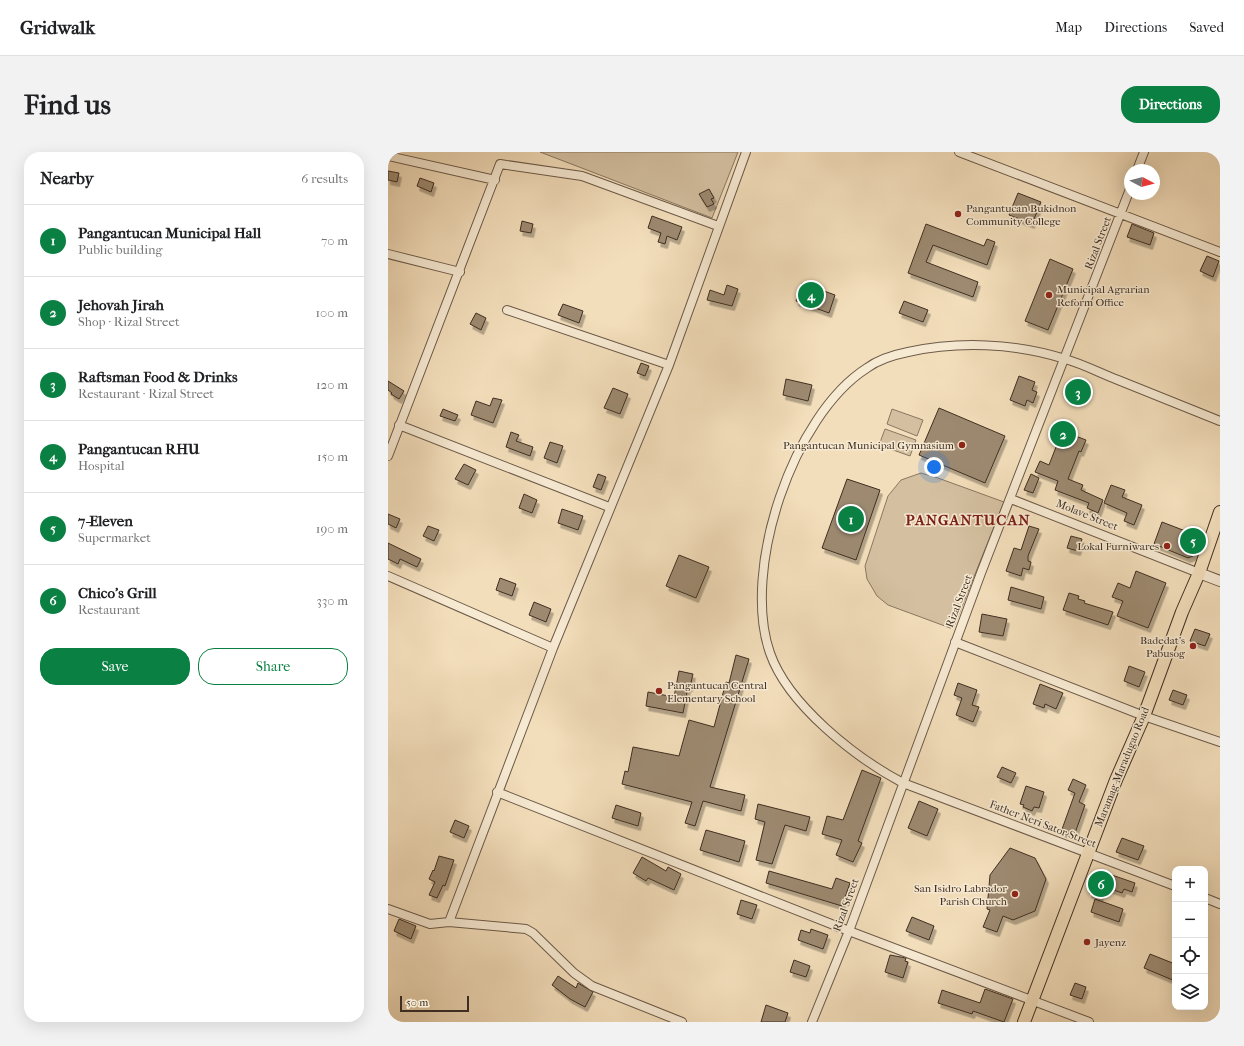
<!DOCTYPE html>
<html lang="en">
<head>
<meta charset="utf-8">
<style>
	:root { --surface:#fff; --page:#f2f2f2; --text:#202124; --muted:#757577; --line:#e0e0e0; --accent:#0b8043 }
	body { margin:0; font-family:"IM FELL French Canon",serif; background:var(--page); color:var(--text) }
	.controls { position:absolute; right:12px; bottom:12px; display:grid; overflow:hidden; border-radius:8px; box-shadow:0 4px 16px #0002 }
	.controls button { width:36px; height:36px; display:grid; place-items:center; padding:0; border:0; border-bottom:1px solid var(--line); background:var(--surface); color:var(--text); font:20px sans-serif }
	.compass { position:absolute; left:736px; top:12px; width:36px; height:36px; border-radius:50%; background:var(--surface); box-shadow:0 4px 16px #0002; rotate:97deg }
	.scale { position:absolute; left:12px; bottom:10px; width:69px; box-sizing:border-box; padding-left:4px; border:2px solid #3f2e21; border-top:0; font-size:11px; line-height:14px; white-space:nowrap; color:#3f2e21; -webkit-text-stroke:3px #f7ead3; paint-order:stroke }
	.you { position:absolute; left:546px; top:315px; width:14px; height:14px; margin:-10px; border:3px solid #fff; border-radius:50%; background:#1a73e8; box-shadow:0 0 0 6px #1a73e833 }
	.badge { display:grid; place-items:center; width:26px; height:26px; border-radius:50%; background:var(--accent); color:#fff; font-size:13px; font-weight:700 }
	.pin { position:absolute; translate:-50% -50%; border:2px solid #fff; box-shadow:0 1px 4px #0006 }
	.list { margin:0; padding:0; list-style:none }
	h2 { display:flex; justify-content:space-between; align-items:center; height:52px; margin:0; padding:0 16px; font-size:17px }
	h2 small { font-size:13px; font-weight:400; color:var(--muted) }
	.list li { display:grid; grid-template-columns:26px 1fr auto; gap:12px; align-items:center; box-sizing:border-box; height:72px; padding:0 16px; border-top:1px solid var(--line) }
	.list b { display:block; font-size:15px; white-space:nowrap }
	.list p { margin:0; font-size:13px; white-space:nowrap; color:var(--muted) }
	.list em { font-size:13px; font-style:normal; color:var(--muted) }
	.actions { display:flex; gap:8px; padding:12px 16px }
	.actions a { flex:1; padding:9px 0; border:1px solid var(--accent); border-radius:16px; text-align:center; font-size:14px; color:var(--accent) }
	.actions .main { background:var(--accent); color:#fff }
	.icon { flex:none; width:22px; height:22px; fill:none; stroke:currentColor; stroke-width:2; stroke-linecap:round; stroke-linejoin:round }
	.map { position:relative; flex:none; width:832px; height:870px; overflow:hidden; border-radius:16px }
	header { display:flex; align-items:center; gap:24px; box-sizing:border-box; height:56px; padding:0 20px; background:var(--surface); border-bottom:1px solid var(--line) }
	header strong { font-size:19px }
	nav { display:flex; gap:22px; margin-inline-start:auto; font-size:14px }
	.intro { display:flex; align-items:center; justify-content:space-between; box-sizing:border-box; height:96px; padding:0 24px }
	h1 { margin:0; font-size:28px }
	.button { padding:10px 18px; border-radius:16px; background:var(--accent); color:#fff; font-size:14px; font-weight:700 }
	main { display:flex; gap:24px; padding:0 24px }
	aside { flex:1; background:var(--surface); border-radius:16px; box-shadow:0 4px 16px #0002 }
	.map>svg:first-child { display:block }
	.green { fill:#d4c0a1; stroke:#8a7761 }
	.building { fill:#9d8a71; stroke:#3f2e21; filter:url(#shadow) }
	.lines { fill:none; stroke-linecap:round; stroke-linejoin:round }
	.minor-casing { stroke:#6c5a48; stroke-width:10 }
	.tertiary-casing { stroke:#6c5a48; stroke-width:12 }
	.primary-casing { stroke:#3f2e21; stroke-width:14 }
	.minor { stroke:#f7ead3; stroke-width:8 }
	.tertiary { stroke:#f7ead3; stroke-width:10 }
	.primary { stroke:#f3debb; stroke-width:12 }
	.poi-dot { fill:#8f2418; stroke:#f7ead3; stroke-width:1.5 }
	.labels { text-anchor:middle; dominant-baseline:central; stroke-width:3; stroke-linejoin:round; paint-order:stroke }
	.poi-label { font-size:11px; fill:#3f2e21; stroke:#f7ead3; text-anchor:start }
	.street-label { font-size:11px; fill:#3f2e21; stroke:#f7ead3 }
	.district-label { font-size:15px; font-weight:bold; letter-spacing:1px; fill:#7a1f14; stroke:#f7ead3 }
</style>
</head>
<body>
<header>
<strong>Gridwalk</strong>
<nav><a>Map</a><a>Directions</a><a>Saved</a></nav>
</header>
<div class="intro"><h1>Find us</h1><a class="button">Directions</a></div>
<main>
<aside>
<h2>Nearby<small>6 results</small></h2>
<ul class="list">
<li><span class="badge">1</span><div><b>Pangantucan Municipal Hall</b><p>Public building</p></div><em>70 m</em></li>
<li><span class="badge">2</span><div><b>Jehovah Jirah</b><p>Shop · Rizal Street</p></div><em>100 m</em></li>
<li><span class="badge">3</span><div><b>Raftsman Food &amp; Drinks</b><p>Restaurant · Rizal Street</p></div><em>120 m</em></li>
<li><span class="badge">4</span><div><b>Pangantucan RHU</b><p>Hospital</p></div><em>150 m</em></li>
<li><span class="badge">5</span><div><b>7-Eleven</b><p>Supermarket</p></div><em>190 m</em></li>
<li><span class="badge">6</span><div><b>Chico's Grill</b><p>Restaurant</p></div><em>330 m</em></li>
</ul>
<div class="actions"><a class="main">Save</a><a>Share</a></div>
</aside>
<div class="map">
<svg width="832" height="870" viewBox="0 0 832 870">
	<defs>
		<filter id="shadow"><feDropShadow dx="2.5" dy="4.5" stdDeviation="0" flood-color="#0004"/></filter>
	</defs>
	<rect width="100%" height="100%" fill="#f3debb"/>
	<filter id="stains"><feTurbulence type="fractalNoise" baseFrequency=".005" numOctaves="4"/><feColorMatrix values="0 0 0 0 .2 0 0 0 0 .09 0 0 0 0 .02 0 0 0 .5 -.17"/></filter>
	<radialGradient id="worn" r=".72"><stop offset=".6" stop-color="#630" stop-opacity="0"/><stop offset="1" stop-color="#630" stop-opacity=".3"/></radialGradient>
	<path class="green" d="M152 0H350L324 66Z
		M504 257 535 268 529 284 499 272Z
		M497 277 528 288 522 304 491 293Z
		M533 321 550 326 616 350 565 477 500 453 489 444 479 427 477 414 500 344 513 328Z"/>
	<path class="building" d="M0 19 11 21 9 30 0 28Z
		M32 26 46 31 43 40 29 34Z
		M321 37 326 46 323 47 326 52 319 55 311 42Z
		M630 41 653 50 644 72 621 63Z
		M264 64 294 75 289 88 279 84 277 92 270 90 273 81 260 76Z
		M134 69 145 72 143 81 132 79Z
		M538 72 596 94 599 87 607 90 599 113 545 93 538 110 590 130 585 145 520 121Z
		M744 72 766 81 762 93 739 85Z
		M819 104 831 109 825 125 812 119Z
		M662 107 685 117 660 178 637 169Z
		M414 131 447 143 441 161 408 149Z
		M339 133 350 137 344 154 319 148 322 138 336 143Z
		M516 149 540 158 535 170 511 161Z
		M175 152 195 159 191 171 170 163Z
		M88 161 98 166 93 178 82 172Z
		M253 211 261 214 257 224 249 221Z
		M631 224 647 230 644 238 649 240 645 251 639 248 637 254 622 248Z
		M398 227 424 233 420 249 395 243Z
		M0 229 16 239 11 247 3 242 4 241 0 238Z
		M225 236 240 242 232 262 216 256Z
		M105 246 114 248 105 271 83 263 88 249 102 254Z
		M551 256 617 284 597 331 531 303Z
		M55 257 70 263 67 269 52 264Z
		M672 278 698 288 693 300 691 299 680 327 695 333 693 338 715 348 710 361 699 356 701 351 667 338 670 329 647 320 652 309 661 313 670 290 667 289Z
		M123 280 131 283 128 289 145 295 142 304 118 295Z
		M162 290 175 294 169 311 156 306Z
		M76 312 88 318 80 333 67 327Z
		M210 322 218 325 213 338 205 335Z
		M643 322 651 326 645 341 636 338Z
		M459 327 492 338 468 408 434 396Z
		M723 333 737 338 734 345 754 353 746 373 736 369 739 361 716 351Z
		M136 342 149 348 144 361 131 356Z
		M174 357 195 364 190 378 170 371Z
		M0 362 12 367 8 376 0 372Z
		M774 370 813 385 805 404 800 406 766 392Z
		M40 374 51 378 46 389 35 384Z
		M641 374 651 377 640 404V409L643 410 641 418 635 416 633 424 618 419 626 396 633 398Z
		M683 384 694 387 690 399 679 396Z
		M0 391 33 407 29 415 12 407 10 412 0 407Z
		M291 403 321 415 308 446 278 434Z
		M748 419 778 431 760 476 729 464 735 449 724 445 730 431 742 436Z
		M112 426 128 432 124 444 108 438Z
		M623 435 656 445 653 457 620 448Z
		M681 441 691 444 690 447 697 449 696 451 725 460 720 473 675 458Z
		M146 450 163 457 158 470 141 463Z
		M594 462 619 467 615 484 591 480Z
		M807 477 822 482 817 494 802 489Z
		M348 503 361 507 322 635 357 643 353 659 315 649 307 674 297 671 304 650 234 632 237 619 240 620 245 595 291 604 301 568 326 575 338 530 341 531Z
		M741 514 757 520 751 535 736 529Z
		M291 519 305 522 302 535H300L295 561 258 554 260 540 286 545Z
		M570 531 589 538 584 553 591 555 585 570 568 563 574 546 566 543Z
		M652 532 675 541 668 557 657 552 656 556 645 552Z
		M785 538 799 543 795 553 781 548Z
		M614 615 628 621 623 631 609 625Z
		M474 618 493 626 470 689 474 691 465 710 448 703 454 688 434 682 439 664 455 668Z
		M685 627 698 633 691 650 697 653 686 684 673 680 687 641 680 638Z
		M638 634 656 640 651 656 646 655 644 659 635 655 636 653 632 652Z
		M531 649 550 657 539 684 520 676Z
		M370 652 422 665 418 679 397 673 384 712 368 708 377 670 367 667Z
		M228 653 253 661 250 674 224 666Z
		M67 668 81 674 76 686 62 680Z
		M318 678 357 689 351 710 312 698Z
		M734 686 756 694 750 708 728 700Z
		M622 696 647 706 658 727 647 759 625 768 615 764 609 780 595 775 602 758 599 757 602 723Z
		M51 704 66 708 57 734 55 733 49 746 41 743 47 730 41 727 45 718 46 719Z
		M254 705 278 719 280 715 293 722 286 738 260 726 258 729 245 721Z
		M381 719 444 737 448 726 462 731 454 754 378 731Z
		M721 722 747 731 744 740 736 737 734 741 717 735Z
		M705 730 716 734 712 745 701 741Z
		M707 747 735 757 731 770 703 760Z
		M353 748 369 753 364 767 349 762Z
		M524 765 546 774 541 788 518 779Z
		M11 767 28 774 23 787 6 779Z
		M423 777 440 783 435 797 410 788 413 778 422 781Z
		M762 802 787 812V829L756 816Z
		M502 803 518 806 517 809 520 810 515 826 497 820Z
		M406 808 422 814 418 825 402 820Z
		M170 824 188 836 190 831 205 840 197 855 182 847 164 833Z
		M687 831 698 835 694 847 682 843Z
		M597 837 625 847 616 870 585 859 584 862 550 851 554 838 592 851Z
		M378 853 400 861 397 870H373Z"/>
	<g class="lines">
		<defs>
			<path id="minor" d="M571 0 832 100
				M0 4 107 28
				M749 18 756 0
				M0 102 72 120
				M119 158 281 213
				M11 273 221 355
				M0 304 112 12 194 24 330 74
				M623 347 811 421
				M0 424 165 496
				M567 490 756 564 832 590
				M109 640 461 779 701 870
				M787 734 515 631C468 606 400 553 382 501 353 418 405 263 479 216 491 207 505 203 520 200 570 189 627 191 677 207 695 212 712 221 730 228 764 242 798 255 832 269
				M817 746 832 752
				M0 757 42 772 61 770 138 777 145 781 186 821 204 834 294 870
				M61 770 165 496 281 213 358 0
				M424 870 461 779 593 421 742 37"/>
			<path id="tertiary" d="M811 421 832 429"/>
			<path id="primary" d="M636 870 728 628 756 564 794 460 811 421 832 360"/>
		</defs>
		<use href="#minor" class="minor-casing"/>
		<use href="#tertiary" class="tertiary-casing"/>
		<use href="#primary" class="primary-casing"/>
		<use href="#minor" class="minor"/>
		<use href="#tertiary" class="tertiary"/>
		<use href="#primary" class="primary"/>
	</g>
	<g class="poi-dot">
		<circle cx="570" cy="62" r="4"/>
		<circle cx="661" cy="143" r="4"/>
		<circle cx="574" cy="293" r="4"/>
		<circle cx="779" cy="394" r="4"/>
		<circle cx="805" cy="494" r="4"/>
		<circle cx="271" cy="539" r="4"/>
		<circle cx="627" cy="742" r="4"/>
		<circle cx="699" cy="790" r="4"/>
	</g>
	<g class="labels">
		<g class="poi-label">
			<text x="578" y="56">Pangantucan Bukidnon<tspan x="578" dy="13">Community College</tspan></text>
			<text x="669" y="137">Municipal Agrarian<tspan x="669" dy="13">Reform Office</tspan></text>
			<text x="566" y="293" text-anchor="end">Pangantucan Municipal Gymnasium</text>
			<text x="771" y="394" text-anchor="end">Lokal Furniwares</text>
			<text x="797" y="488" text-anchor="end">Badedat's<tspan x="797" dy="13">Pabusog</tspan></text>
			<text x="279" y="533">Pangantucan Central<tspan x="279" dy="13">Elementary School</tspan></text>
			<text x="619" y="736" text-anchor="end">San Isidro Labrador<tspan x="619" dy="13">Parish Church</tspan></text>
			<text x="707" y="790">Jayenz</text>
		</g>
		<g class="street-label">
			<text transform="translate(710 91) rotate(-69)">Rizal Street</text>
			<text transform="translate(699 363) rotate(22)">Molave Street</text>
			<text transform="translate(571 449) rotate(-69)">Rizal Street</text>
			<text transform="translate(734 615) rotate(-68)">Maramag-Maradugao Road</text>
			<text transform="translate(655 672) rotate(21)">Father Neri Sator Street</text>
			<text transform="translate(458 753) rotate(-70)">Rizal Street</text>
		</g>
		<g class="district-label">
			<text x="580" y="368">PANGANTUCAN</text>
		</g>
	</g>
	<rect width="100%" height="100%" filter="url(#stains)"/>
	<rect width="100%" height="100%" fill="url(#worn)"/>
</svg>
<div class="controls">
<button>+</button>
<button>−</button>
<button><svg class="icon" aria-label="locate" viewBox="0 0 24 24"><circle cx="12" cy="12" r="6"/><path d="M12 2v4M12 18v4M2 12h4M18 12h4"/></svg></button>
<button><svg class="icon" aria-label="layers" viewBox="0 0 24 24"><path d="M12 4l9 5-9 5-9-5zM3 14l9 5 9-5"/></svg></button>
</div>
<svg class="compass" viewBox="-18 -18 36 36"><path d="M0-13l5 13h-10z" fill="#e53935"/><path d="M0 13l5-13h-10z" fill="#757577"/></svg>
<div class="scale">50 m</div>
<div class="you"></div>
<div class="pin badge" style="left:463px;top:367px">1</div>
<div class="pin badge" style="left:675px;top:282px">2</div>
<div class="pin badge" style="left:690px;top:240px">3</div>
<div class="pin badge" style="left:423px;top:143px">4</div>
<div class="pin badge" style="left:805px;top:389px">5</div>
<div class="pin badge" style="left:713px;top:732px">6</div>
</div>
</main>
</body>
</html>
